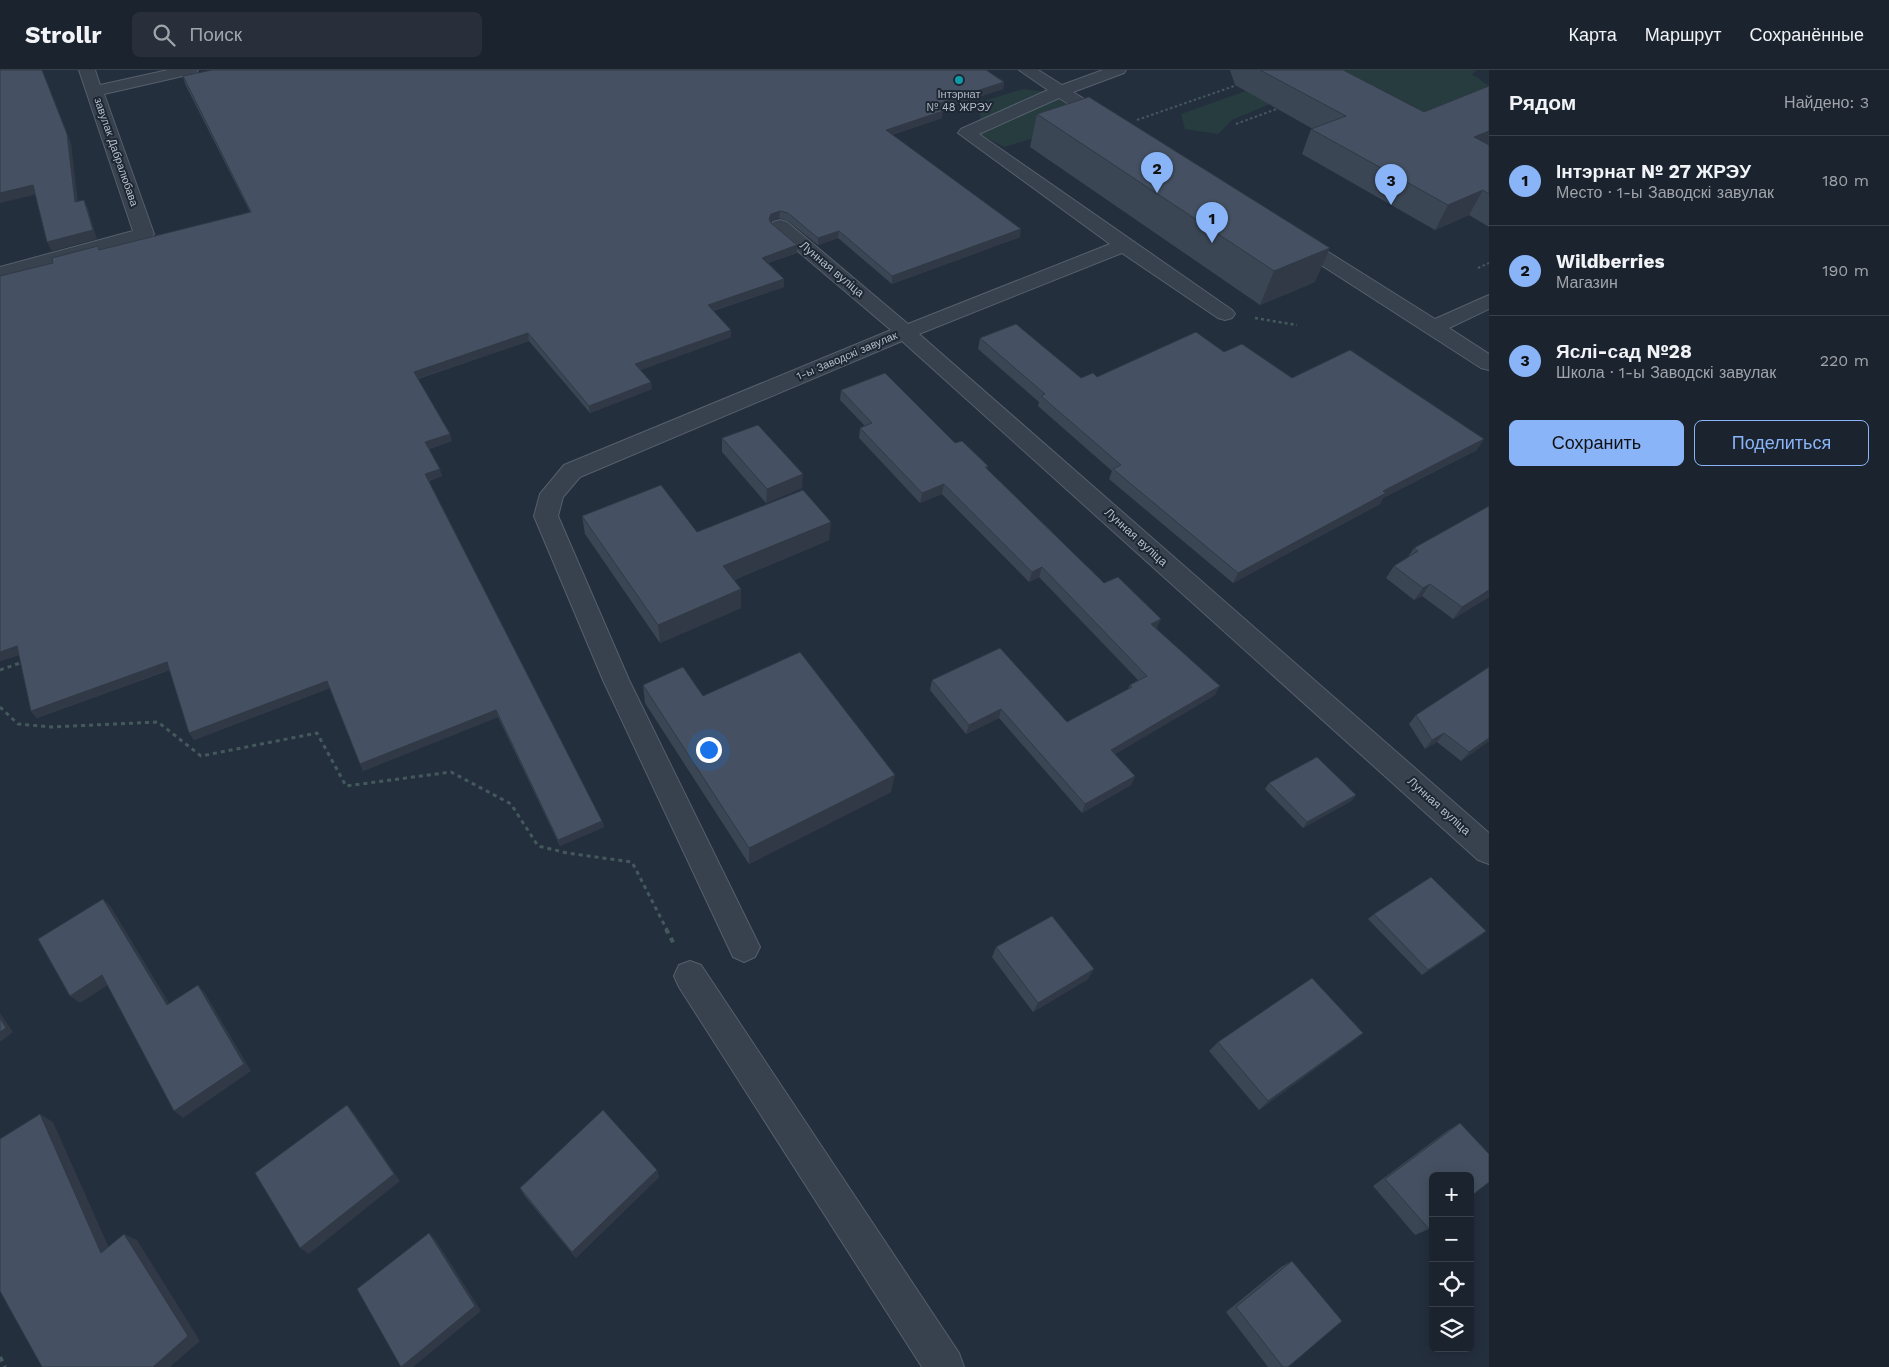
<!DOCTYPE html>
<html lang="ru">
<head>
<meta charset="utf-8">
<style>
	:root { --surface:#1b232e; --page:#282f3a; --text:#f1f3f6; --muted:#a0a4aa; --line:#39404a; --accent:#8ab4f8 }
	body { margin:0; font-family:"Work Sans",sans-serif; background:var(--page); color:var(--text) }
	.controls { position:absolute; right:15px; bottom:15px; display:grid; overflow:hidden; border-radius:8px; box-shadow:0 2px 12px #0003 }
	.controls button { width:45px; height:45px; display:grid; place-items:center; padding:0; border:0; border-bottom:1px solid var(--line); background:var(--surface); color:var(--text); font:25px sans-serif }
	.you { position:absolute; left:708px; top:679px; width:18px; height:18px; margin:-12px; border:4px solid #fff; border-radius:50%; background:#1a73e8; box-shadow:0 0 0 8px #1a73e833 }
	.badge { display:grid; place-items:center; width:32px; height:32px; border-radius:50%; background:var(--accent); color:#111; font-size:16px; font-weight:700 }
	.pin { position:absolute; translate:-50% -41px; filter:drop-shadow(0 1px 2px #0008) }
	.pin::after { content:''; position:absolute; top:26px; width:18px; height:15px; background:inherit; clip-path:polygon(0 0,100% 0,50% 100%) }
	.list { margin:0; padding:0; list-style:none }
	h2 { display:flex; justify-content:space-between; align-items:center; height:65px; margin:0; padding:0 20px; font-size:21px }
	h2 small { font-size:16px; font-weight:400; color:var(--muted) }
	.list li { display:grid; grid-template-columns:32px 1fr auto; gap:15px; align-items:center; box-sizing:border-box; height:90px; padding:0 20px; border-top:1px solid var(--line) }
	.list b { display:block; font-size:19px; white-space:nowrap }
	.list p { margin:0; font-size:16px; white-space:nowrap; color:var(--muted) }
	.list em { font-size:16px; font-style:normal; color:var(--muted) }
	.actions { display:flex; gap:10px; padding:15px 20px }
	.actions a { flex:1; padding:11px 0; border:1px solid var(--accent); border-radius:8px; text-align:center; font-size:18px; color:var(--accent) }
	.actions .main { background:var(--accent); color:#111 }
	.icon { flex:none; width:28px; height:28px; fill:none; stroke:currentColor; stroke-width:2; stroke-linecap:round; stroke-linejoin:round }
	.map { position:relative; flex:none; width:1489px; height:1297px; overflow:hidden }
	header { display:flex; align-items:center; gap:30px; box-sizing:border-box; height:70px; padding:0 25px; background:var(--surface); border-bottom:1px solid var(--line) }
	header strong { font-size:24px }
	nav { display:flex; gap:28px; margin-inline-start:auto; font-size:18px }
	.search { width:350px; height:45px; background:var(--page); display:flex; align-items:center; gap:12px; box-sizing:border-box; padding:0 18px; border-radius:8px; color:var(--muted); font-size:19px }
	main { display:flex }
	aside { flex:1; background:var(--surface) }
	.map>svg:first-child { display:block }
	.green { fill:#263c3f }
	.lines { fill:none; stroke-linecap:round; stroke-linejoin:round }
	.minor-casing { stroke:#565f6c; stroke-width:2 }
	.path-far3 { stroke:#44595c; stroke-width:2; stroke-dasharray:2.5 2.5; stroke-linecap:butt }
	.path-far2 { stroke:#44595c; stroke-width:2.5; stroke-dasharray:3 3; stroke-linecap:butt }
	.path-far1 { stroke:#44595c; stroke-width:3; stroke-dasharray:4 4; stroke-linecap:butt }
	.path { stroke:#44595c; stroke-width:4; stroke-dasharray:5 5; stroke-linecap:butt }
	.minor { fill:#38414e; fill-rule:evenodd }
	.wall { fill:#3b4654 }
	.shaded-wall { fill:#303945 }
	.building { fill:#455162; stroke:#303945 }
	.culture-dot { fill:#0f9aa8; stroke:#1d2633; stroke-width:2 }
	.labels { text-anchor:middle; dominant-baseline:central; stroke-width:4; stroke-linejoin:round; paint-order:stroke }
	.far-poi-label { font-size:11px; fill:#b4bcc9; stroke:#1d2633 }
	.far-street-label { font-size:11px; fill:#b4bcc9; stroke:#1d2633 }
	.street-label { font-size:12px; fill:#b4bcc9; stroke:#1d2633 }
</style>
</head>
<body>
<header>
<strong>Strollr</strong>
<div class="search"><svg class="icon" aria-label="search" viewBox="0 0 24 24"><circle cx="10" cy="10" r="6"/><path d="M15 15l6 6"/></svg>Поиск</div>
<nav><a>Карта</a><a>Маршрут</a><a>Сохранённые</a></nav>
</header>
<main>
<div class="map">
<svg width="1489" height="1297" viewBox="0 0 1489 1297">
	<rect width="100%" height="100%" fill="#242f3e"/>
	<path class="green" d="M1305 0H1477L1472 4 1489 16V38L1469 50 1296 23 1232 50 1218 64 1185 59 1181 44Z
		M1023 19 1047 22 1082 44 1051 63 1004 77 982 65 980 43 987 30Z"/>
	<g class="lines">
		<defs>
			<path id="minor" d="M79 0H95L100 15 168 0H198L196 3 104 24 154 164 151 168 0 209V197L133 161Z
				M1019 0H1038L1062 15 1103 0H1126L1124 3 1073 22 1113 47 1116 51 1113 55H1101L1059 28 979 64 1232 240 1235 244 1232 248 1225 250 1218 248 1122 183 919 264 1489 763V794L1478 790 902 271 580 407 563 427 558 446 629 610 760 877 755 887 744 892 733 887 603 610 534 446 540 424 564 395 891 260 773 160 771 156 773 152 780 150 787 152 908 254 1110 174 958 63 961 59 1048 20Z
				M1294 163 1301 165 1435 249 1489 225V239L1449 258 1489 284V300L1481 298 1287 173 1284 169 1287 165Z
				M690 891 701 895 959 1283 964 1297H922L679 917 674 906 679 895Z"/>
		</defs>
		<use href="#minor" class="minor-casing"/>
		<path class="path-far3" d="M1137 50 1240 14
			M1236 54 1282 37
			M1478 198 1489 193"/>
		<path class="path-far2" d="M1255 248 1297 255"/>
		<path class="path-far1" d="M0 600 23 592
			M0 637 18 654 51 657 158 652 201 686 317 663 346 716 451 702 511 734 538 776 567 783 632 792 667 860"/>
		<path class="path" d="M666 859 674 874
			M0 1287 5 1297"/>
		<use href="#minor" class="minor"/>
	</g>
	<path class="wall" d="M1230 0H1343L1424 42 1489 16V157L1469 145 1435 160 1302 84 1311 59H1313L1235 15Z
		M183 6 1004 12 1003 19 941 39 942 48 892 65 1020 167 892 214 838 168 818 175 788 151 779 148 771 151V152L797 183 768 193 784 209V217L713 241 731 267 640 300 652 319 590 343 529 271 418 309 452 371 429 379 442 406 429 411 602 751 604 757 560 776 498 647 363 701 330 618 194 670 170 600 37 648 31 641 19 585 0 591V206L250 142 185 14Z
		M1037 44 1315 212 1260 235 1030 77Z
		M980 268 1081 308 1097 307 1224 282 1477 380 1383 428 1380 434 1233 513 1109 409 1112 401 1038 336 1039 332 978 279Z
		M841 320 955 373 988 396 987 399 1104 513 1161 549 1156 558 1215 625 1115 684 1135 706 1131 715 1082 743 999 648 966 664 930 620 932 610 1067 652 1128 619 1130 615 1138 610 1039 507 1029 512 942 424 920 433 859 368 860 358 865 356 840 330Z
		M722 368 802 418 766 433 722 382Z
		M582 446 697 462 829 470 734 510 741 519V538L660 573 585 464Z
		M1414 478 1489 527 1453 549 1422 526 1414 530 1386 508 1394 496 1408 487Z
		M1489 597V671L1461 691 1437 672 1425 679 1409 654 1416 645Z
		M643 615 703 626 891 722 749 794 645 633Z
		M1269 713 1356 725 1351 731 1303 758 1265 719Z
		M1374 844 1486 861 1480 866 1422 905 1368 849Z
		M996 877 1088 909 1033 942 992 887Z
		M1363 963 1352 972 1259 1040 1209 981 1218 972Z
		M1460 1053 1429 1159 1415 1165 1373 1116 1447 1061Z
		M657 1100 659 1107 576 1188 524 1125 520 1118Z
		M1292 1191 1288 1297H1268L1226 1242 1281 1197Z"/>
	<path class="shaded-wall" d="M42 0 71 73 79 141 75 132Z
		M1004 12 1003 19 933 42 934 35Z
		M943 41 942 48 885 67 886 60Z
		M1489 61V80L1474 67Z
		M33 115 38 124 0 133V123Z
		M1483 120 1469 145 1435 160 1448 135Z
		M84 130 88 139 97 169 52 181 47 172Z
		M780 141 779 148 771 151 769 157V149L771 144Z
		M1021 159 1020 167 892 214V206Z
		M839 161 838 168 818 175V168Z
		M797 175V183L762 195V188Z
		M1330 178 1315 212 1260 235 1274 201Z
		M784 209V217L708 242V235Z
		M731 260V267L636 302 635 294Z
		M528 263 529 271 416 309 414 302Z
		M651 312 652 319 590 343 589 336Z
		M450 364 452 371 427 379 425 372Z
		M1484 369 1477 380 1383 428 1380 434 1233 513 1238 503 1383 421Z
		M440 399 442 406 427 411 425 404Z
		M803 404 802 418 766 433 767 419Z
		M944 414 942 424 920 433 922 423Z
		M831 452 829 470 723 514V496Z
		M1042 497 1039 507 1029 512 1032 502Z
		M1430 514 1422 526 1414 530 1423 518Z
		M741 519V538L660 573 658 555Z
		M1489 520V527L1453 549 1462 537Z
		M1161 549 1156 559 1151 554Z
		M17 576 23 584 0 591V582Z
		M167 592 172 599 37 648 31 641Z
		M327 611 330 618 194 670 189 663Z
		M1220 616 1215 625 1107 689 1111 680Z
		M1001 639 999 648 966 664 969 655Z
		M496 640 498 647 363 701 360 694Z
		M1444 663 1437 672 1425 679 1432 670Z
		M1489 668V671L1461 691 1469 682Z
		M895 705 891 722 749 794V778Z
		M1135 706 1131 715 1082 743 1085 734Z
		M1356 725 1351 731 1303 758 1307 752Z
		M602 751 604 757 560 776 558 770Z
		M103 829 111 837 175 943 167 935Z
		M1486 861 1480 866 1422 905 1428 900Z
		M1094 899 1088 909 1033 942 1038 933Z
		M102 905 111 913 80 933 70 926Z
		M198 915 205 923 251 1001 183 1048 174 1041Z
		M0 943 13 962 0 972Z
		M1363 963 1352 972 1259 1040 1268 1031Z
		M347 1035 354 1043 400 1111 309 1184 300 1178Z
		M40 1044 53 1052 114 1189 101 1183Z
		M657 1100 659 1107 576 1188 572 1182Z
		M429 1163 435 1169 481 1241 413 1297H401Z
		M124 1164 137 1170 200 1271 170 1297H153Z"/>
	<path class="building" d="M0 0H42L67 64 75 132 84 130 93 160 47 172 33 115 0 123Z
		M212 0H986L1004 12 934 35 943 41 886 60 1021 159 892 206 839 161 818 168 788 143 780 141 771 144 769 149 771 153 797 175 762 188 784 209 708 235 731 260 635 294 651 312 589 336 528 263 414 302 450 364 425 372 440 399 425 404 602 751 558 770 496 640 360 694 327 611 189 663 167 592 31 641 17 576 0 582V206L53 193 52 188 98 176 99 180 251 142 183 6Z
		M1260 0H1343L1424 42 1489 16V61L1474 67 1489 75V124L1483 120 1448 135 1311 59 1346 46Z
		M1089 27 1330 178 1274 201 1037 44Z
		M1016 254 1081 308 1093 303 1097 307 1196 262 1224 282 1242 274 1292 308 1350 280 1484 369 1383 421 1386 423 1238 503 1113 399 1121 395 1041 326 1045 324 980 268Z
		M885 303 955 373 962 371 988 396 985 397 1104 513 1118 507 1161 549 1151 554 1220 616 1111 680 1135 706 1085 734 1001 639 969 655 932 610 1000 578 1067 652 1132 617 1130 615 1147 606 1042 497 1032 502 944 414 922 423 860 358 872 353 841 320Z
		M758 355 803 404 767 419 722 368Z
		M661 415 697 462 803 420 831 452 723 496 741 519 658 555 582 446Z
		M1489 436V520L1462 537 1430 514 1423 518 1394 496 1418 481 1414 478Z
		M800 582 895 705 749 778 643 615 683 597 703 626Z
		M1489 597V668L1469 682 1444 663 1432 670 1416 645Z
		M1317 687 1356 725 1307 752 1269 713Z
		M1431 807 1486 861 1428 900 1374 844Z
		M103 829 167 935 198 915 244 994 174 1041 102 905 70 926 38 869Z
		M1052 846 1094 899 1038 933 996 877Z
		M1312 908 1363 963 1268 1031 1218 972Z
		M0 948 6 958 0 962Z
		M347 1035 394 1104 300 1178 255 1103Z
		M603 1040 657 1100 572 1182 520 1118Z
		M40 1044 101 1183 124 1164 188 1266 153 1297H42L0 1221V1069Z
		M1460 1053 1489 1084V1112L1470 1127V1106H1433V1156L1429 1159 1385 1109Z
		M429 1163 475 1236 401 1297 357 1219Z
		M1292 1191 1342 1251 1288 1297H1283L1236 1237Z"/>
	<circle class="culture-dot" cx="959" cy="10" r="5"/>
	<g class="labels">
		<g class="far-poi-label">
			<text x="959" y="24">Інтэрнат<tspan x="959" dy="13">№ 48 ЖРЭУ</tspan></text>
		</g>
		<g class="far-street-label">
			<text transform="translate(116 82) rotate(71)">завулак Дабралюбава</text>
			<text transform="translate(847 286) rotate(-23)">1-ы Заводскі завулак</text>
		</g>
		<g class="street-label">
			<text transform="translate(832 199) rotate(40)">Лунная вуліца</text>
			<text transform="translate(1136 467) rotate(42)">Лунная вуліца</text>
			<text transform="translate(1439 736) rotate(42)">Лунная вуліца</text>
		</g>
	</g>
</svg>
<div class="controls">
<button>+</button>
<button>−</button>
<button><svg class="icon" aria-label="locate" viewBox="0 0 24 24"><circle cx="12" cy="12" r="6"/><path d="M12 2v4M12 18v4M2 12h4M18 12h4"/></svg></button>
<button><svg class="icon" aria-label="layers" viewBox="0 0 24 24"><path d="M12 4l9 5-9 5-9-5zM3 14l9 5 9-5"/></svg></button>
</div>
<div class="you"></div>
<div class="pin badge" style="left:1212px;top:173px">1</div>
<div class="pin badge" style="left:1157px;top:123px">2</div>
<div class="pin badge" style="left:1391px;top:135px">3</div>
</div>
<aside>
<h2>Рядом<small>Найдено: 3</small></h2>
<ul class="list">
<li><span class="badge">1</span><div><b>Інтэрнат № 27 ЖРЭУ</b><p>Место · 1-ы Заводскі завулак</p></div><em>180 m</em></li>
<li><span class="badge">2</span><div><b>Wildberries</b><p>Магазин</p></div><em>190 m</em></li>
<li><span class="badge">3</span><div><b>Яслі-сад №28</b><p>Школа · 1-ы Заводскі завулак</p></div><em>220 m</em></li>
</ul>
<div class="actions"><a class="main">Сохранить</a><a>Поделиться</a></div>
</aside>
</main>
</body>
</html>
